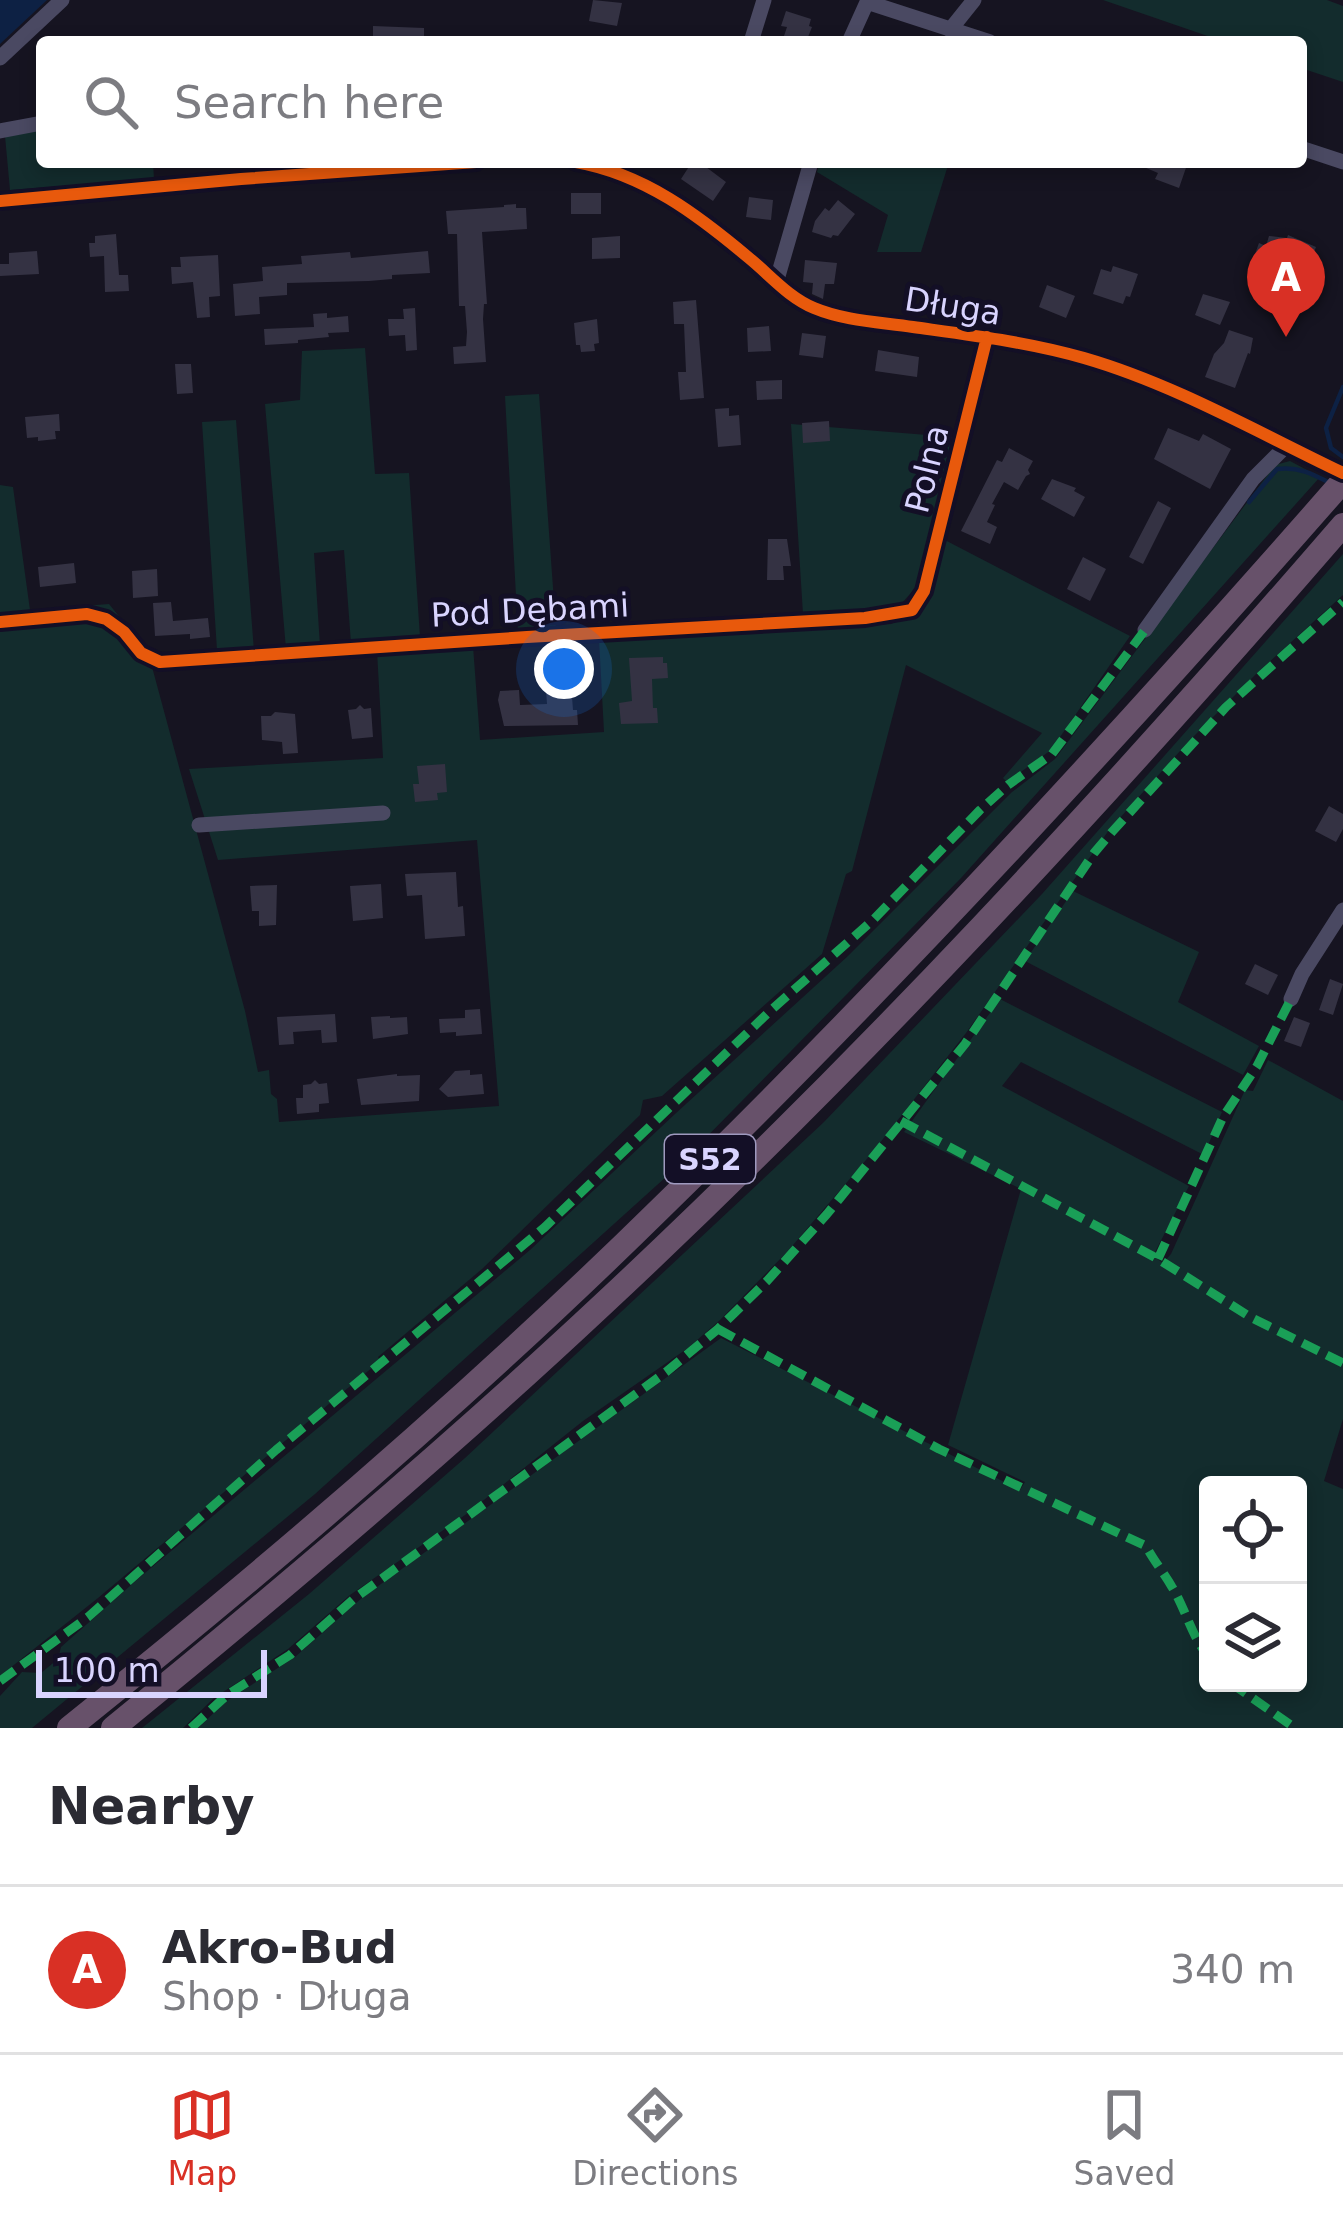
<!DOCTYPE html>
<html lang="en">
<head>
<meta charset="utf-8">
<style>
	:root { --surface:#fff; --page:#f2f2f3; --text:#2b2b33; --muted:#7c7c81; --line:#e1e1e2; --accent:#d93025 }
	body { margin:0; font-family:"DejaVu Sans",sans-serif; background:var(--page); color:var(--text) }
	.controls { position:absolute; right:36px; bottom:36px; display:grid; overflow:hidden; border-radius:12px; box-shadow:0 6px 18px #0003 }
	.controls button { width:108px; height:108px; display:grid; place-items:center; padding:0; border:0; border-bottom:3px solid var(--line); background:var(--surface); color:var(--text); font:60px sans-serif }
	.scale { position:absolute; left:36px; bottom:30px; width:231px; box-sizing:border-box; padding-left:12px; border:6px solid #d9d4ff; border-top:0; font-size:33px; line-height:42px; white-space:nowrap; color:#d9d4ff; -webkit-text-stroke:9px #130f26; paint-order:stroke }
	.you { position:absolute; left:564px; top:669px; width:42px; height:42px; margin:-30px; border:9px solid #fff; border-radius:50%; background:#1a73e8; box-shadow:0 0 0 18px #1a73e833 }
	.badge { display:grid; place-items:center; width:78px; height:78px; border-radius:50%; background:var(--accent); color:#fff; font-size:39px; font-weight:700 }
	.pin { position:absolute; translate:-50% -99px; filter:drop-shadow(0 3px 6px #0008) }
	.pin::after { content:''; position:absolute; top:63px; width:42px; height:36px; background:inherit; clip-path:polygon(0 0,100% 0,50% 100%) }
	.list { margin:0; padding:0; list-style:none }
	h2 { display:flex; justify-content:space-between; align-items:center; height:156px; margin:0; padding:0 48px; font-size:51px }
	h2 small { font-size:39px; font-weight:400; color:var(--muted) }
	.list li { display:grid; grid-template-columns:78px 1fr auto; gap:36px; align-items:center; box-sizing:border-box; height:168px; padding:0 48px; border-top:3px solid var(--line) }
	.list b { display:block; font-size:45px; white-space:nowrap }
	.list p { margin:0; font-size:39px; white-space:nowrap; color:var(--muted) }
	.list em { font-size:39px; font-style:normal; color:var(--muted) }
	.icon { flex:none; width:66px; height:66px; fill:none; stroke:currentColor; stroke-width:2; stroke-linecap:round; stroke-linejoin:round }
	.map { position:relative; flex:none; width:1343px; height:1728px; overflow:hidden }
	.search { position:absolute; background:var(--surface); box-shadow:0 6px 18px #0003; left:36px; right:36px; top:36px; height:132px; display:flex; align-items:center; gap:30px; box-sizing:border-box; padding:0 42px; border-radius:12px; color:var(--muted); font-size:45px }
	.sheet { height:324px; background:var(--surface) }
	nav { display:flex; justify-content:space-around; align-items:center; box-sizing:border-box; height:168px; border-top:3px solid var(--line); background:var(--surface); font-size:33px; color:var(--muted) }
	nav a { display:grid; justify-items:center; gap:6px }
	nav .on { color:var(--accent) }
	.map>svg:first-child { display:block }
	.green { fill:#132c2d; fill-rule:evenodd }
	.water { fill:#0d2144 }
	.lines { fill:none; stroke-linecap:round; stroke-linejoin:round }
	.stream { stroke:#0d2144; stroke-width:4.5 }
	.building { fill:#343243 }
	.minor { stroke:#4a4962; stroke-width:15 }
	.highway { stroke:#67516a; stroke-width:24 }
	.quiet { stroke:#1a9f57; stroke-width:9; stroke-dasharray:18 9; stroke-linecap:butt }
	.cycleway-casing { stroke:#130f26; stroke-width:20 }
	.cycleway { stroke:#e8590c; stroke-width:12 }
	.labels { text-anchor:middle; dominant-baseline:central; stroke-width:10; stroke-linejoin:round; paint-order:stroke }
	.shield { fill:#130f26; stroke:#9e99be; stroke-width:3 }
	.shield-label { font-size:30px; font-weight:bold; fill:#d9d4ff }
	.street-label { font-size:33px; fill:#d9d4ff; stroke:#130f26 }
</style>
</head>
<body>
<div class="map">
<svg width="1343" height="1728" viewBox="0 0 1343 1728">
	<rect width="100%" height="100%" fill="#161421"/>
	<path class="green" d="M1103 0H1327L1343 6V82L1301 68V42H1225Z
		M42 126V162H153L154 179 10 190 5 136Z
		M820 162H949L921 252H877L888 215 817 172Z
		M365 348 375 474 409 473 420 637 351 643 344 550 314 553 320 646 286 649 265 404 300 400 302 351Z
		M539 394 556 629 518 632 505 396Z
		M236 420 254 651 217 650 202 422Z
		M791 424 952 437 917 586 902 603 863 609 803 614Z
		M1290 461 1320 477 961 878 677 1167 315 1494 32 1728H0V1696L22 1672 41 1673 58 1659 61 1647 139 1578 530 1250 675 1114 848 956 1012 792 1055 759 1275 465Z
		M0 485 13 487 30 610 109 604 148 652 245 1011 258 1072 269 1070 271 1094 277 1099 279 1122 499 1106 477 840 218 860 189 769 383 758 377 651 473 646 480 740 604 732 599 639 891 624 911 615 941 538 1130 636 1051 750 1007 782 1003 778 1042 733 906 665 852 871 846 874 822 954 662 1096 643 1100 640 1115 482 1269 378 1357 380 1361 98 1598 0 1676Z
		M1343 554V595L1256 674 1189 741 1109 830 966 1033 872 1153 787 1252 720 1320 688 1348 583 1421 465 1515 350 1595 288 1649 214 1698 183 1728H142L309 1594 465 1458 824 1122 1042 894Z
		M1073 891 1199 952 1178 1002 1259 1046 1243 1075 1025 961Z
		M1000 999 1222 1112 1204 1155 1021 1062 1002 1086 1189 1186 1153 1256 1163 1263 1171 1254 1245 1090 1253 1091 1268 1060 1343 1101V1419L1324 1481 1343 1489V1728H198L225 1702 295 1657 363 1597 721 1338 1020 1490 1025 1482 948 1445 1021 1189 904 1132ZM1208 1485H1298V1683H1208Z"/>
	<path class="water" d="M0 0H47L0 44Z"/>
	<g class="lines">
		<path class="stream" d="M1343 387 1326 428 1331 448 1343 457
			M1249 502 1277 469C1298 466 1313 474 1332 484"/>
	</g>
	<path class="building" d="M593 0 622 3 617 26 589 21Z
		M786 11 811 19 809 26 812 27 806 42H782L787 27 781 26Z
		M373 26 424 28V42H373Z
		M692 162 706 167 726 182 713 201 681 179Z
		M1132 162H1188L1179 188 1155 179 1158 173Z
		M571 193H601V214H571Z
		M749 197 773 200 771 220 746 217Z
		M838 200 855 214 838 236 833 235 831 238 812 232 815 221 825 208 829 211Z
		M516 204V208H526L527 229 482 232 487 304H484L483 319 486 362 454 364 453 347 466 346 467 332 465 306H459L457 234H448L446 211 504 207V205Z
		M116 234 119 275H128L129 291 105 292 104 256 90 257 89 243H95V236Z
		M1288 235 1316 247 1305 275 1255 254 1259 243 1266 246 1269 236 1287 238Z
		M620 236V258L592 259V238Z
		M37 251 39 274 0 276V264H9V253Z
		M428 251 430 273 392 275V279L369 281 287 283V295L259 297 260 314 235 316 233 284 263 281 262 267 302 264 301 256 350 252 351 258Z
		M218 255 220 296 209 297 210 317 197 318 193 282 172 284 171 267H181L180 257Z
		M805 260 837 263 834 284H825L823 299 812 294 813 283 803 282Z
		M1113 266 1138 274 1130 297 1126 296 1123 304 1093 294 1101 269 1111 272Z
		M1047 285 1075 296 1066 318 1039 307Z
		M1203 294 1230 302 1220 325 1195 315Z
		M696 300 704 398 680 400 678 372H686L684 324H674L673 302Z
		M415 308 417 350 406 351 405 335 389 336 388 319H404L403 309Z
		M327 313V318L348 316 349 332 328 333 329 337 298 340V343L265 345 264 329 314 327 313 314Z
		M597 319 599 343 594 344 595 351 581 352 580 345H576L574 323Z
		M769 326 771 351 748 352 747 328Z
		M1229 330 1253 338 1250 354 1248 353 1235 388 1205 377 1214 354 1224 343Z
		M802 333 826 336 823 358 799 355Z
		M878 350 919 357 917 377 875 371Z
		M175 364H191L193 393 177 394Z
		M782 380V399L757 400 756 381Z
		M729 408V416L739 415 741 445 718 447 715 409Z
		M59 414 60 431H55L56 439 38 441V437L27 438 25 417Z
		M829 421 830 441 803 443 802 423Z
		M1168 428 1199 441 1203 434 1231 449 1210 489 1154 459Z
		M1009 448 1033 461 1028 470 1030 474 1026 476 1018 490 1004 482 992 504 995 505 987 522 997 527 990 544 961 531 997 460 1002 462Z
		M1052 479 1076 488 1074 491 1085 497 1074 517 1041 499Z
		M1158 501 1171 508 1143 564 1129 557Z
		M768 539H787L791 566H783L784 580H767Z
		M1083 557 1106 569 1090 601 1067 589Z
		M74 563 76 583 40 587 38 567Z
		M157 569 158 596 133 598 132 571Z
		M171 602 173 621 208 618 210 637 190 639V634L155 636 153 603Z
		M663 657V663H667L668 678 652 679 653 708H657L658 723 621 724 619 703 632 701 629 658Z
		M578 661 579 668H582L583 682 571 683 573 710H577L578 725 504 726 498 700 500 691 519 690 520 705 547 704 544 663Z
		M360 705 364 709 371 708 373 737 352 739 348 710 356 709Z
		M275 712 295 714 298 753 283 754 282 742 262 740 261 716H271Z
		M445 764 447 792 437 793 438 800 415 802 413 784H419L417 766Z
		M1329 806 1343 814V829L1336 842 1315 831Z
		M456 872 458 907 463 906 465 936 425 939 422 895 407 896 405 874Z
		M381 884 383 918 353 921 350 886Z
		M277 885 276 925 259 926V911H252L250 886Z
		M1255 964 1278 975 1268 995 1245 984Z
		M1330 979 1343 984 1333 1015 1319 1010Z
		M480 1009 482 1034 456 1036V1032L440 1033 439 1019 465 1018V1010Z
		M335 1014 337 1042 322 1043 321 1030 293 1032 294 1044 279 1045 277 1017Z
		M390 1016V1018L407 1017 408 1034 373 1039 371 1017Z
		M1294 1017 1310 1023 1301 1047 1284 1041Z
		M470 1070V1075L482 1074 484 1094 448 1097 439 1089 455 1071Z
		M397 1074V1076L420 1075 419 1101 361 1105 357 1079Z
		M315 1080 319 1084 327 1083 329 1103 319 1104V1112L297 1114 296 1098H303V1085L311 1084Z"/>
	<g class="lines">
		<path class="minor" d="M867 2 990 42
			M950 30 974 0
			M751 42 764 0
			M849 42 868 0
			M0 58 62 0
			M0 131 42 123
			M1301 148 1343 162
			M576 162C644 174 698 215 749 258 771 276 788 297 814 308 845 321 880 322 913 327 970 335 1028 342 1084 358 1174 384 1259 433 1343 473
			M0 201 241 179 476 162
			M776 283 811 162
			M0 622 87 614 106 619 124 632 141 653 160 662 527 637 865 618 912 610 924 591 987 337
			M1145 630 1253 479 1286 446
			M199 825 383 813
			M1291 999 1302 974 1343 910"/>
		<path class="highway" d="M69 1728C274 1564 474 1392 661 1208 899 976 1124 731 1343 481
			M113 1728C280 1592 443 1454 600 1307 863 1062 1108 797 1343 525"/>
		<path class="quiet" d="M901 1121 1158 1259 1252 1318 1343 1363
			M1158 1259 1223 1117 1257 1066 1291 999
			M718 1329 939 1449 1146 1546C1154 1561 1164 1573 1172 1587 1186 1610 1191 1635 1208 1656
			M0 1681 88 1617 276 1450 545 1227 769 1012 874 919 980 810 1008 785 1052 754 1145 630
			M1231 1683 1295 1728
			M191 1728 227 1695 290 1655 355 1598 666 1372 718 1329 767 1281 827 1214 965 1044 1094 853 1111 833 1226 707 1343 602"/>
		<defs>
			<path id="cycleway" d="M576 162C644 174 698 215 749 258 771 276 788 297 814 308 845 321 880 322 913 327 970 335 1028 342 1084 358 1174 384 1259 433 1343 473
				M0 201 241 179 476 162
				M0 622 87 614 106 619 124 632 141 653 160 662 527 637 865 618 912 610 924 591 987 337"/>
		</defs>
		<use href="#cycleway" class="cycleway-casing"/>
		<use href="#cycleway" class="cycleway"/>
	</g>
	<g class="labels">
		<rect class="shield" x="665" y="1135" width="90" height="48" rx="9"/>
		<g class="shield-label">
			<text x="710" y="1159">S52</text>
		</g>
		<g class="street-label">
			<text transform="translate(953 306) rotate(9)">Długa</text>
			<text transform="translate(927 469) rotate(-76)">Polna</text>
			<text transform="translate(530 610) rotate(-3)">Pod Dębami</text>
		</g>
	</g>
</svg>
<div class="controls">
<button><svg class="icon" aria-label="locate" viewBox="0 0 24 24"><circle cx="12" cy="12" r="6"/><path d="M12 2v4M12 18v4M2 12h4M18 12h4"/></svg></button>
<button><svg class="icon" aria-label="layers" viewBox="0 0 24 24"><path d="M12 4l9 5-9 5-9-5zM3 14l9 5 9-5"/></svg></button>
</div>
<div class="scale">100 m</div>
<div class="you"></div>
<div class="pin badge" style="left:1286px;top:337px">A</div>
<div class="search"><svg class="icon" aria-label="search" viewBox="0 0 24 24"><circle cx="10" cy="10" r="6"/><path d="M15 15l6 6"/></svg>Search here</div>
</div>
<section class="sheet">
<h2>Nearby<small></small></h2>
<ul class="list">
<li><span class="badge">A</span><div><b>Akro-Bud</b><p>Shop · Długa</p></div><em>340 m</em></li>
</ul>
</section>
<nav>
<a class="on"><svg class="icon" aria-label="map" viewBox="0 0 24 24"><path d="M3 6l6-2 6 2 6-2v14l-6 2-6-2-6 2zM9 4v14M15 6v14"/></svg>Map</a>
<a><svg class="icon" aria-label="directions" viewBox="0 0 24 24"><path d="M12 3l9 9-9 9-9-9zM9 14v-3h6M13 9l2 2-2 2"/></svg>Directions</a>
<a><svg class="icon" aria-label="saved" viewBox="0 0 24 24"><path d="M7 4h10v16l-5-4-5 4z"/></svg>Saved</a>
</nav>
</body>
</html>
